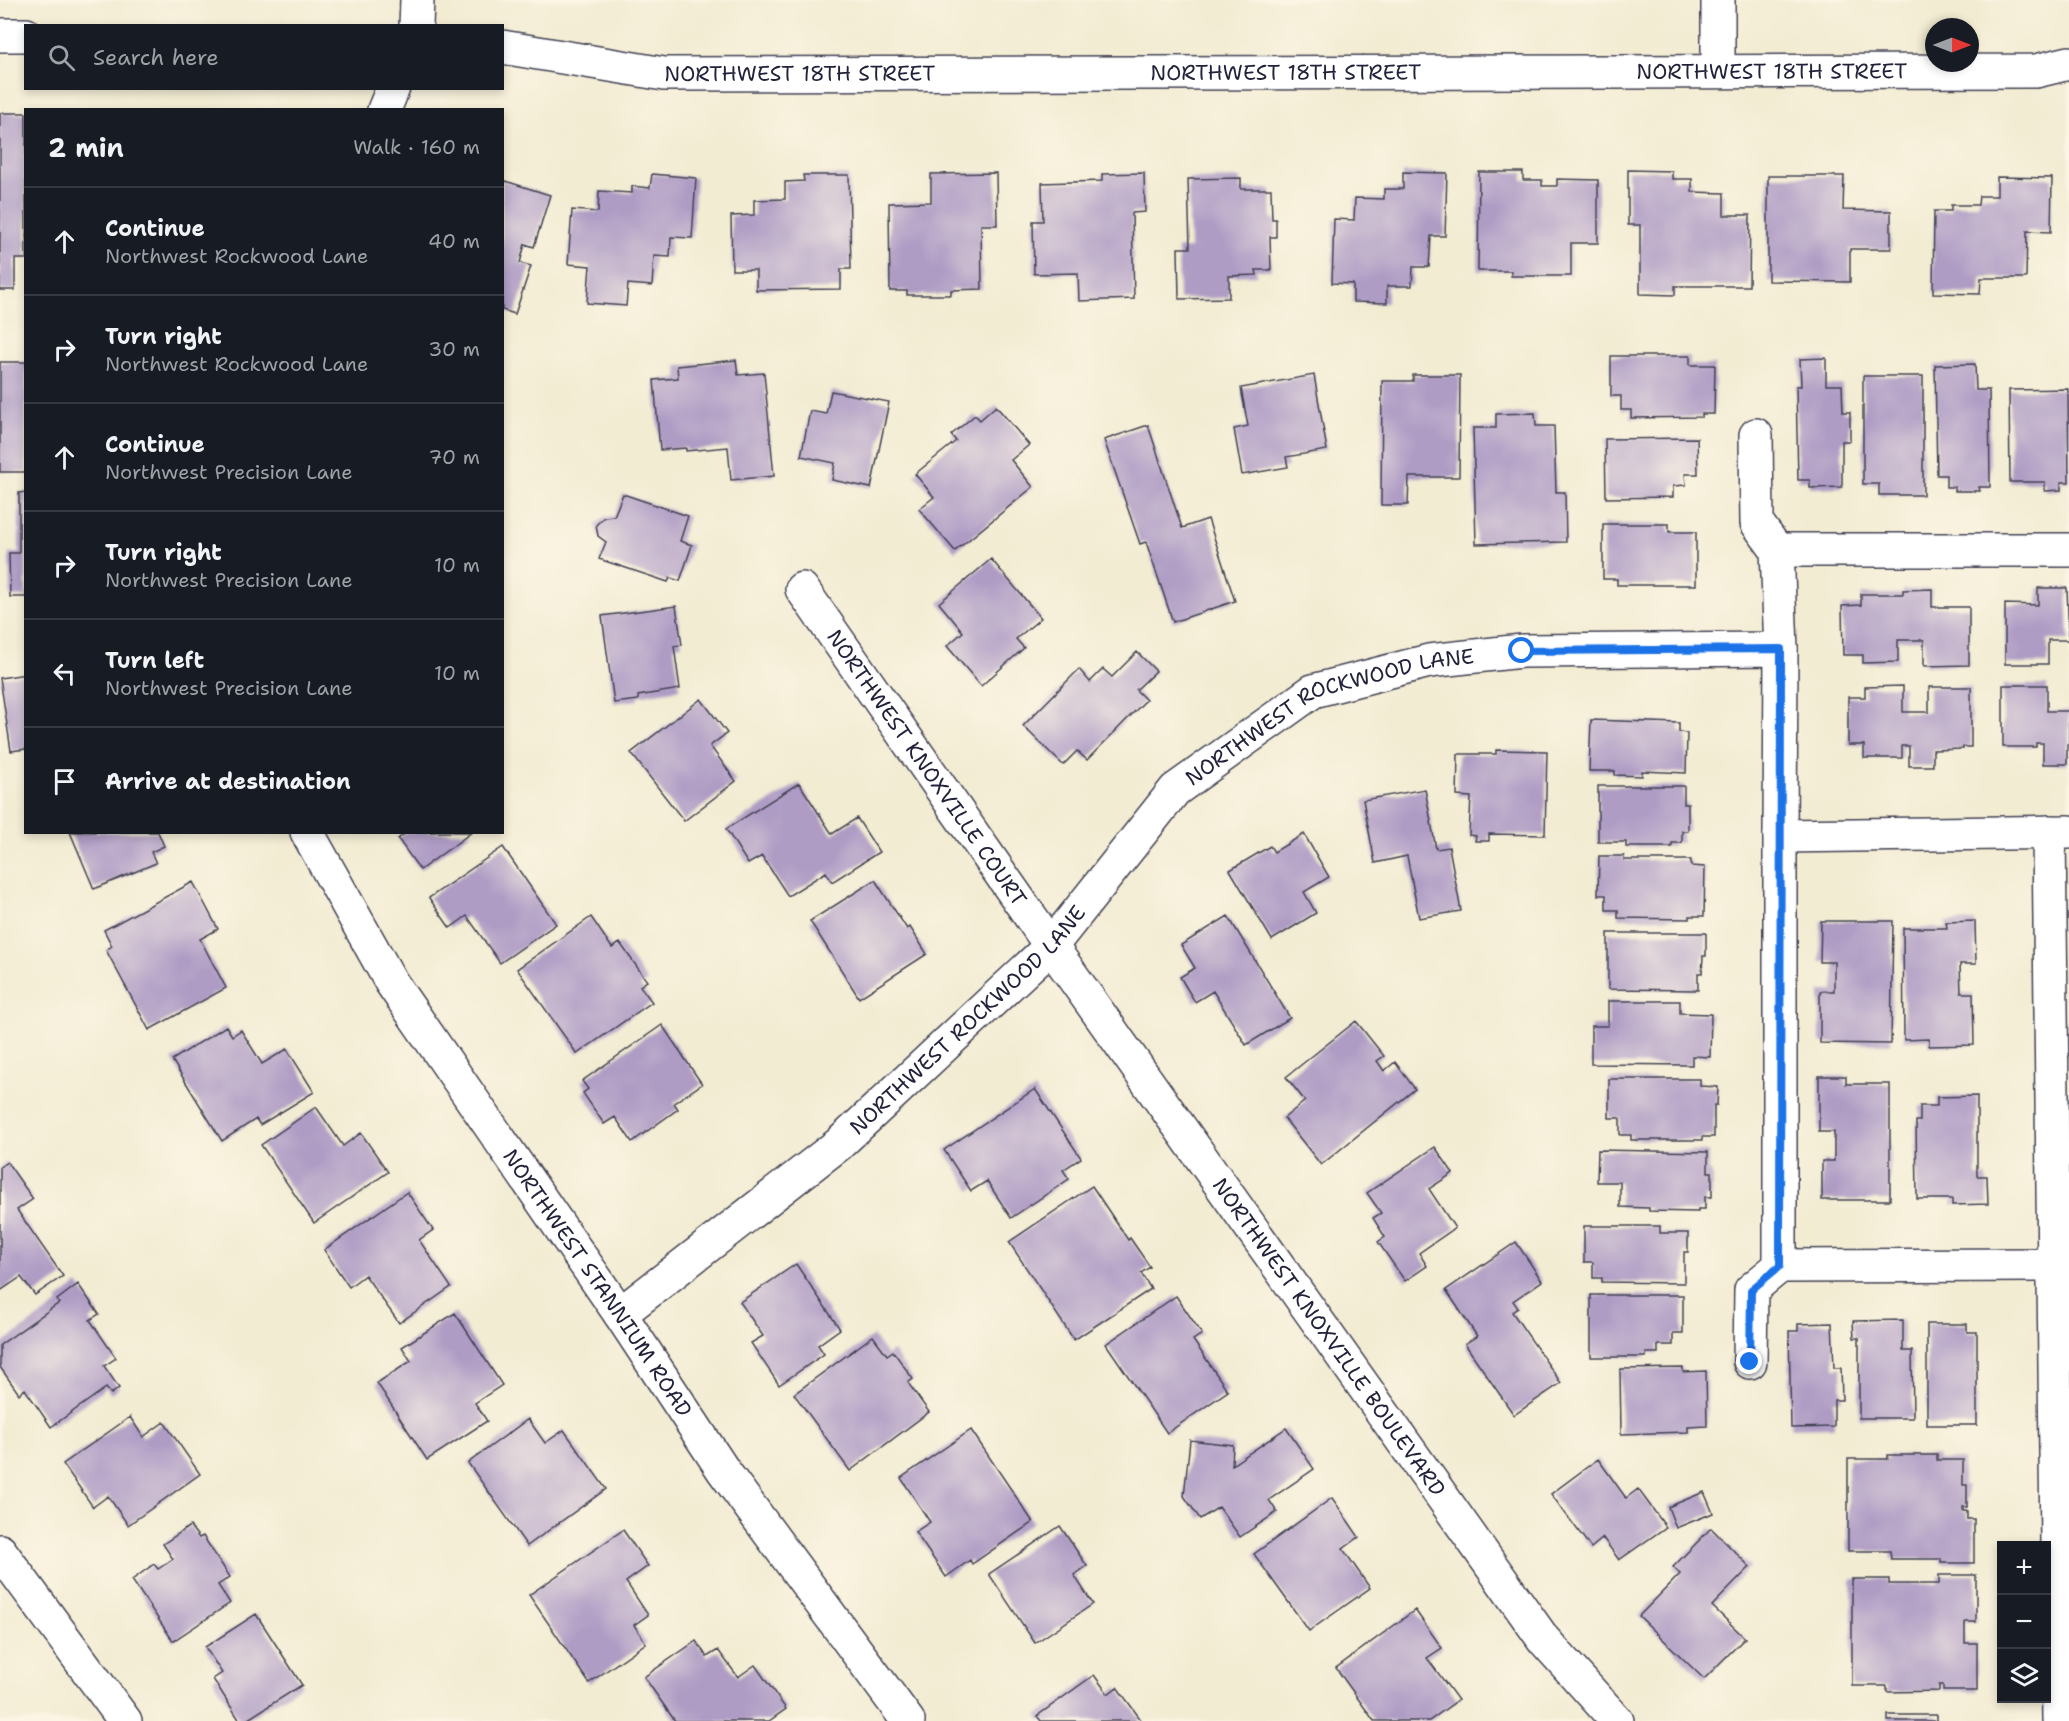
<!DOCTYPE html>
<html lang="en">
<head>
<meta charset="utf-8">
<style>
	:root { --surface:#171b24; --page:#242831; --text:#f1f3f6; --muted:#9ea1a6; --line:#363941 }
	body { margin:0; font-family:"Shantell Sans",sans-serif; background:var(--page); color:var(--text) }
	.controls { position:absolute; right:18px; bottom:18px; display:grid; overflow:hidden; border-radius:0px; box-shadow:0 3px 9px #0003 }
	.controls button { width:54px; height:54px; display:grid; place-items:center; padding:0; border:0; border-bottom:2px solid var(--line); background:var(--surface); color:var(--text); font:30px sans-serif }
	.compass { position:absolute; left:1925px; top:18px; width:54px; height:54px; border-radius:50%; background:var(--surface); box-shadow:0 3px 9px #0003; rotate:90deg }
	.stop { position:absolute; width:18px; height:18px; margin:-14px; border:4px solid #1a73e8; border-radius:50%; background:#fff }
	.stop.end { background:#1a73e8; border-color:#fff; box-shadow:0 2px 6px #0008 }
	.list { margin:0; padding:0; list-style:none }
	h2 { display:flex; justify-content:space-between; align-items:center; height:78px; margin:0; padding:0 24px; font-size:26px }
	h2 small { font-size:20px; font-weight:400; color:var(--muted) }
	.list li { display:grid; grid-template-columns:39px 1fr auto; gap:18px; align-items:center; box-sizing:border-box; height:108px; padding:0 24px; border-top:2px solid var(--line) }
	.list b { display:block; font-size:22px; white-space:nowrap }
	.list p { margin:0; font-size:20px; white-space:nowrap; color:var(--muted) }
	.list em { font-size:20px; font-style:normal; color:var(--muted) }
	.icon { flex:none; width:33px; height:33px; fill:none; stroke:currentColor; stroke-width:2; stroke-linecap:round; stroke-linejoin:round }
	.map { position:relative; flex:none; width:2069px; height:1721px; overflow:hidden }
	.search { position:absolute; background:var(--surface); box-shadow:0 3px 9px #0003; left:24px; top:24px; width:480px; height:66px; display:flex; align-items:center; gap:15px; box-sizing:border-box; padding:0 21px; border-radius:0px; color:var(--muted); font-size:22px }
	.panel { position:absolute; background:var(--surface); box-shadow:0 3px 9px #0003; left:24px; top:108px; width:480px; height:726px; border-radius:0px }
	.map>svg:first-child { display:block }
	.building { fill:#af9cc5 }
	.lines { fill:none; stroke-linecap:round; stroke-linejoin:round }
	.minor-casing { stroke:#414052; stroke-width:36 }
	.minor { stroke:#fff; stroke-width:33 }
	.route { stroke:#1a73e8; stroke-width:8 }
	.labels { text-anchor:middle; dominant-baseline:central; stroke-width:4.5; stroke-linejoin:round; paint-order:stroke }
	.street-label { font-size:21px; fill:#22223b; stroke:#fcf5e5 }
</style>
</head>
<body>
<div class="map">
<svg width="2069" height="1721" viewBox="0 0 2069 1721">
	<rect width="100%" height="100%" fill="#fcf5e5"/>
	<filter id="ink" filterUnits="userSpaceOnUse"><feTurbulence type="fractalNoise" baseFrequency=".0167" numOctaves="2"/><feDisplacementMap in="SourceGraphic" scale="12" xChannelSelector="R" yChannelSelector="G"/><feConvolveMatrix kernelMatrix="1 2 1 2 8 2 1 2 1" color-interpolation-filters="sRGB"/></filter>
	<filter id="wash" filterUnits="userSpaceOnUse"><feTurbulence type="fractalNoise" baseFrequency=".008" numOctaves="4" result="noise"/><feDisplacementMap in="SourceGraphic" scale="24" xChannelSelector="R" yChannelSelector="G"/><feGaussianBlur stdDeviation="1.35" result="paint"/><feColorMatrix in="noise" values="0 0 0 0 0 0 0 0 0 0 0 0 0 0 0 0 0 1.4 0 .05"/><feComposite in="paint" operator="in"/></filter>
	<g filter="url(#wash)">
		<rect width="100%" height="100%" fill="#f2ecd3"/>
		<g id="blocks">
			<path class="building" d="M0 113H26V259H15V290H0Z
				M1628 170 1672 171V179H1692V192L1724 193V215H1750L1749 286H1675V295L1640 294V225H1628Z
				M1403 172 1447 173 1445 236H1431L1429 267H1413L1412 286H1387V303L1353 302V284L1332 283 1334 219 1354 220 1355 198 1384 199V189H1403Z
				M1479 172H1523V180H1542V186H1557V179L1598 180V243H1571V276H1511V271H1478Z
				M996 173 997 225H981L982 289 951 290V295H907V291H890L889 203 931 202V174Z
				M1144 173 1145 212 1132 213 1134 299 1079 301 1078 273 1034 274 1033 221H1043L1042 183 1102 181V174Z
				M652 174 696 178 692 238 671 237 670 257 654 256 652 286 628 284 626 306 587 303 590 266 568 264 572 210 598 212 599 191 632 193V186L650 188Z
				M803 175H849L851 269H841V289L756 290V270H732L731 216 754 215V200L785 199V182L804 181Z
				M1768 176H1844L1843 210 1891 211V249H1850V282L1768 281Z
				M1997 177 2052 178 2051 232 2027 231 2026 278H1981L1980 294 1933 293 1934 211H1951V205H1978L1979 196H1997Z
				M1241 178V189H1271L1272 219H1276V237H1270L1271 270H1256L1257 275 1229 276V298L1179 299 1178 248H1190L1188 179Z
				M502 180 550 195 534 247 525 244 520 263 531 266 515 314 502 310Z
				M1611 356H1690V365H1715L1714 414H1702V417L1631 418V410H1621V396H1611Z
				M1826 358V385H1842L1843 412H1850V441H1842V487L1810 488V480H1798L1796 386H1801L1800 359Z
				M736 360 738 375 764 373 774 476 731 480 728 447 686 451V448L660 450 654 380 678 378 677 366Z
				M0 362H26V472H0Z
				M1975 364 1976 390H1989L1990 487H1979L1980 491H1955V487H1946V475H1937L1935 365Z
				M1314 375 1327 450 1286 457 1288 467 1242 475 1234 429 1248 426 1241 388Z
				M1413 375H1460L1459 477H1409L1408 505H1381L1382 381H1413Z
				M1863 376H1923V495H1879V484H1863Z
				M2068 389 2069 482H2061V490L2045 491V482H2010L2009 390Z
				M831 391 889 402 871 488 832 480 835 463 801 456 810 411 826 414Z
				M996 406 1029 445 1011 460 1033 487 955 551 919 509 934 497 915 474 956 441 951 435 975 415 980 420Z
				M1535 413 1536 426H1554L1556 492H1565L1566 542 1476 544 1473 428H1496V414Z
				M1148 425 1182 528 1208 519 1235 601 1173 622 1146 542 1140 544 1104 440Z
				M1697 438 1698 474H1685L1686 485 1673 486V497L1606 498 1605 439Z
				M26 492V597H10L9 553H19V493Z
				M623 494 688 516 680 541 692 545 680 581 670 578 668 582 599 559 606 542 598 536 596 525 604 517 614 516Z
				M1603 524H1669V532H1696V585H1617V579H1603Z
				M991 559 1041 618 1016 639 1024 648 981 686 947 646 963 632 939 603Z
				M2038 588H2067L2069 640H2048V664H2005V604L2038 605Z
				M1932 589V607H1969V665L1924 666V640H1898V662L1863 663V655H1843L1842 606 1861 605V594H1903V590Z
				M676 606 682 645 674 646 680 689 638 696V700L614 703 602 616Z
				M1137 652 1156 671 1136 690 1146 700 1087 760 1077 751 1063 765 1023 726 1079 669 1090 682 1103 669 1112 677Z
				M26 674V749L11 751 0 678Z
				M2003 685H2047V711H2069V744H2067V764H2043V743H2036V747H2003Z
				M1903 686V712H1929V687H1971V747H1963V749L1933 750V766H1909V746H1902V758H1864V745H1848V697H1865V687Z
				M701 699 727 733 710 746 736 781 684 821 631 753Z
				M1591 720 1679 723V732L1687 733 1686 773 1642 771V776L1615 775V771H1589Z
				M1496 750 1547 751 1545 835 1489 834V841H1475L1476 836 1469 835 1471 797 1457 796 1458 754H1496Z
				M799 783 832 834 857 818 879 852 832 882 826 872 788 896 762 856 748 864 726 829Z
				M1598 786H1684V804H1688V831H1682V843H1672V847H1626V842H1598Z
				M1425 789 1436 849 1449 847 1461 911 1419 918 1407 856 1375 863 1363 800Z
				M70 832H158L164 846 151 852 156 863 94 889Z
				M407 832H472L420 870 398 839Z
				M1304 834 1329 877 1304 892 1316 913 1272 940 1230 870 1270 846 1274 852Z
				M503 847 556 924 500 963 467 916 450 928 429 898Z
				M1599 856H1624V860H1691V866L1705 867 1704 916H1690V919L1618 918V910H1606V895H1598Z
				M875 880 907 929 910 927 927 954 859 998 810 921Z
				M193 882 218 929 200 939 226 988 149 1030 106 950 112 946 104 930Z
				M1228 916 1290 1018 1246 1045 1213 991 1195 1002 1180 977 1195 968 1181 945Z
				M591 917 612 948 620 943 647 981 640 986 652 1002 577 1054 517 969Z
				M1821 921H1893L1891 1044 1820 1043V991H1834V962H1820Z
				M1975 921 1976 964H1960L1961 993H1973L1974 1045 1929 1046V1039L1904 1040 1903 928H1947L1946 922Z
				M1608 933H1706V956H1703L1702 973H1698V990L1608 989Z
				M1608 1001H1680V1013L1711 1014 1710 1057 1692 1056V1065L1591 1064V1026H1608Z
				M1356 1021 1384 1056 1377 1061 1384 1071 1395 1062 1415 1089 1321 1165 1284 1118 1305 1101 1286 1077Z
				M662 1025 702 1084 674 1103 678 1109 632 1142 615 1117 604 1124 583 1093 588 1089 582 1081Z
				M226 1026 232 1036 241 1030 262 1064 287 1049 314 1092 260 1125 256 1119 222 1141 172 1060Z
				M1819 1076H1846V1084H1890V1200H1822V1161H1834V1132H1819Z
				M1609 1079H1700V1086L1718 1087 1717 1105H1714V1137H1702V1140H1631V1135H1620V1118H1609Z
				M1035 1089 1081 1158 1063 1170 1069 1179 1011 1218 987 1181 971 1191 944 1150Z
				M1977 1096V1176H1987L1988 1204 1952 1205V1199H1917L1916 1121H1920V1106H1937V1097Z
				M316 1107 343 1146 361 1133 388 1172 314 1223 261 1145Z
				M1435 1147 1453 1173 1429 1189 1455 1228 1419 1253 1427 1266 1405 1281 1378 1242 1385 1237 1373 1218 1381 1213 1367 1193Z
				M1598 1150 1708 1152V1172H1712V1197H1705V1209H1698V1212L1649 1211V1208L1620 1207V1182H1597Z
				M7 1162 33 1199 17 1210 63 1276 35 1295 21 1277 0 1291V1167Z
				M1092 1186 1128 1240 1130 1238 1150 1267 1141 1273 1151 1289 1074 1340 1009 1242Z
				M407 1192 433 1230 419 1240 451 1287 399 1323 365 1275 349 1287 324 1250Z
				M1584 1226H1660V1233H1688V1252H1684V1283L1602 1282V1278H1593V1262H1584Z
				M1516 1242 1542 1281 1513 1301 1518 1308 1512 1312 1561 1383 1514 1415 1465 1344 1477 1336 1446 1290Z
				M796 1264 840 1329 818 1345 824 1354 779 1385 751 1343 763 1336 740 1302Z
				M78 1284 99 1314 90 1320 116 1358 104 1366 119 1388 111 1394 106 1388 51 1427 25 1389 19 1394 0 1367V1345L59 1303 57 1300Z
				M1591 1295H1683V1334H1673V1345H1658V1353H1646V1357H1591Z
				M1176 1296 1202 1334 1193 1340 1228 1391 1167 1433 1106 1344Z
				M455 1313 502 1385 475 1403 487 1421 427 1460 377 1383 411 1361 402 1347Z
				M1903 1320V1351H1912L1913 1418H1859V1338H1854L1853 1321Z
				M1832 1323 1834 1368H1841L1842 1400H1834V1427L1791 1428 1789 1331H1798V1324Z
				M1927 1324H1967V1332H1977V1425H1927Z
				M873 1336 887 1355 893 1351 913 1379 908 1383 929 1412 850 1471 794 1394Z
				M1683 1368V1372L1706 1371 1707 1426 1688 1427V1432L1621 1434 1620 1369Z
				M130 1417 143 1437 164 1422 200 1474 128 1525 108 1496 93 1507 63 1464Z
				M528 1419 545 1443 564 1430 606 1489 527 1546 468 1463Z
				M1286 1428 1314 1469 1269 1500 1277 1512 1240 1537 1219 1507 1200 1519 1184 1496 1190 1440 1233 1445 1232 1465Z
				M971 1430 1033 1522 972 1564 970 1560 946 1577 915 1532 930 1522 901 1478Z
				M1888 1455H1937V1460H1963V1485H1967V1507H1963V1511H1967V1519H1974V1563H1941V1559H1891L1890 1551H1848V1459H1888Z
				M1598 1459 1626 1498 1638 1489 1666 1527 1619 1560 1603 1538 1591 1548 1551 1494Z
				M1704 1492 1713 1513 1676 1528 1668 1507Z
				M1332 1498 1359 1537 1343 1549 1370 1588 1309 1631 1254 1554Z
				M190 1526 199 1538 203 1536 230 1577 218 1585 230 1603 173 1641 132 1580 154 1564 158 1569 173 1559 163 1544Z
				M1060 1526 1087 1566 1074 1575 1093 1604 1035 1643 989 1574Z
				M1711 1528 1750 1567 1712 1606 1745 1638 1704 1679 1639 1616 1680 1574 1673 1567Z
				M623 1530 648 1566 626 1582 648 1615 634 1625 646 1643 589 1683 529 1595Z
				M1939 1575H1976V1622H1965V1643H1977V1691H1943V1685H1939V1691L1887 1692V1686H1852V1579H1889V1584H1939Z
				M1415 1610 1442 1648 1427 1658 1458 1700 1429 1721H1374L1336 1668Z
				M256 1614 302 1685 245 1721H240L213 1679 222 1673 205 1647Z
				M696 1641 707 1657 718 1650 738 1677 755 1665 786 1709 769 1721H675L644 1677Z
				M1094 1675 1108 1694 1117 1687 1142 1721H1041L1037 1716Z
				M1888 1715H1937V1721H1888Z"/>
		</g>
	</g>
	<g filter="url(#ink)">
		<use href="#blocks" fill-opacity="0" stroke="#414052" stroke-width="1.5"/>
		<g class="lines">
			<defs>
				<g id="minor">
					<path d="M416 26 417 0"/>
					<path d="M0 35H26"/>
					<path id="s1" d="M502 47 664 74 2036 71 2069 63"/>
					<path d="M1718 71V0"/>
					<path d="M384 110 393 88"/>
					<path d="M1756 435 1757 523 1777 550"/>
					<path id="s2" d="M802 589 1051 946 1544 1640 1617 1721"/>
					<path d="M1781 649 1777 550H2069"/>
					<path id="s3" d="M307 832 391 982 620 1314 723 1470 908 1721"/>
					<path d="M2049 832 2059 1721"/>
					<path d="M1780 1266 2053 1265"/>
					<path id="s4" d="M620 1314 839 1144 1051 946 1175 790 1313 691 1429 661 1522 651 1781 649 1780 836 2069 832"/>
					<path d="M1750 1362 1751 1290 1780 1266V836"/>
					<path d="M0 1551 125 1721"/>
				</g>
			</defs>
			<use href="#minor" class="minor-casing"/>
			<use href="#minor" class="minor"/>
		</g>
	</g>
	<g class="lines" filter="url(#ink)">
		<path class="route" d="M1522 651 1781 649 1780 1266 1751 1290 1750 1362"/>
	</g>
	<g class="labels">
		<g class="street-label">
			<text stroke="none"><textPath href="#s1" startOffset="1272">NORTHWEST 18TH STREET</textPath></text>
			<text stroke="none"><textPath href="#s1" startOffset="300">NORTHWEST 18TH STREET</textPath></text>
			<text stroke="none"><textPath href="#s1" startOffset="786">NORTHWEST 18TH STREET</textPath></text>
			<text stroke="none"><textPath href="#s4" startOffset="942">NORTHWEST ROCKWOOD LANE</textPath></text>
			<text stroke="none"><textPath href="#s2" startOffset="218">NORTHWEST KNOXVILLE COURT</textPath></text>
			<text stroke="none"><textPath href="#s4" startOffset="456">NORTHWEST ROCKWOOD LANE</textPath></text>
			<text stroke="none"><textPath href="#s3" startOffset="537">NORTHWEST STANNIUM ROAD</textPath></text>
			<text stroke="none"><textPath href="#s2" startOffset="915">NORTHWEST KNOXVILLE BOULEVARD</textPath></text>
		</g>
	</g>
</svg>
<div class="controls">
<button>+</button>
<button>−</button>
<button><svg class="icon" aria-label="layers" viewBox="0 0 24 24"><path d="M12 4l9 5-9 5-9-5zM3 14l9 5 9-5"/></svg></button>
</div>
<svg class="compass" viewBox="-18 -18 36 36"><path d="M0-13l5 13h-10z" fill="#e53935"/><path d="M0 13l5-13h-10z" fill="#9ea1a6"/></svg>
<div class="stop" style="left:1522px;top:651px"></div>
<div class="stop end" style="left:1750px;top:1362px"></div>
<div class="search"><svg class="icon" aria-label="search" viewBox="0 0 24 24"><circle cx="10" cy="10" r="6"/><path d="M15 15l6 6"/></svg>Search here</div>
<section class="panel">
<h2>2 min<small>Walk · 160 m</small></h2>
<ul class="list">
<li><svg class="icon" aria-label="ahead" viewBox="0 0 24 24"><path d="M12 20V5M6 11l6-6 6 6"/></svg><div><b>Continue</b><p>Northwest Rockwood Lane</p></div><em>40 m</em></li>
<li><svg class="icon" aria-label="right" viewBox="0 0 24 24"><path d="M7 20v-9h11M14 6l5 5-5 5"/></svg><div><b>Turn right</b><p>Northwest Rockwood Lane</p></div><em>30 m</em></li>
<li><svg class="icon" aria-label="ahead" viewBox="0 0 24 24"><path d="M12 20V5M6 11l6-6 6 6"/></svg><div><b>Continue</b><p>Northwest Precision Lane</p></div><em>70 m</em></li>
<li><svg class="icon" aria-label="right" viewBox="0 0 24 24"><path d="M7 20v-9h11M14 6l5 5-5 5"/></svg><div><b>Turn right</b><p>Northwest Precision Lane</p></div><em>10 m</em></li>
<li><svg class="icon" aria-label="left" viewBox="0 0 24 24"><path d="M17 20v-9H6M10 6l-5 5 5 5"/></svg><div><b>Turn left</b><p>Northwest Precision Lane</p></div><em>10 m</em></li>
<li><svg class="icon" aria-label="arrive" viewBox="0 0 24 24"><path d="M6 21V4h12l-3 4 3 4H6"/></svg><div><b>Arrive at destination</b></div></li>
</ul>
</section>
</div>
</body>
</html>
